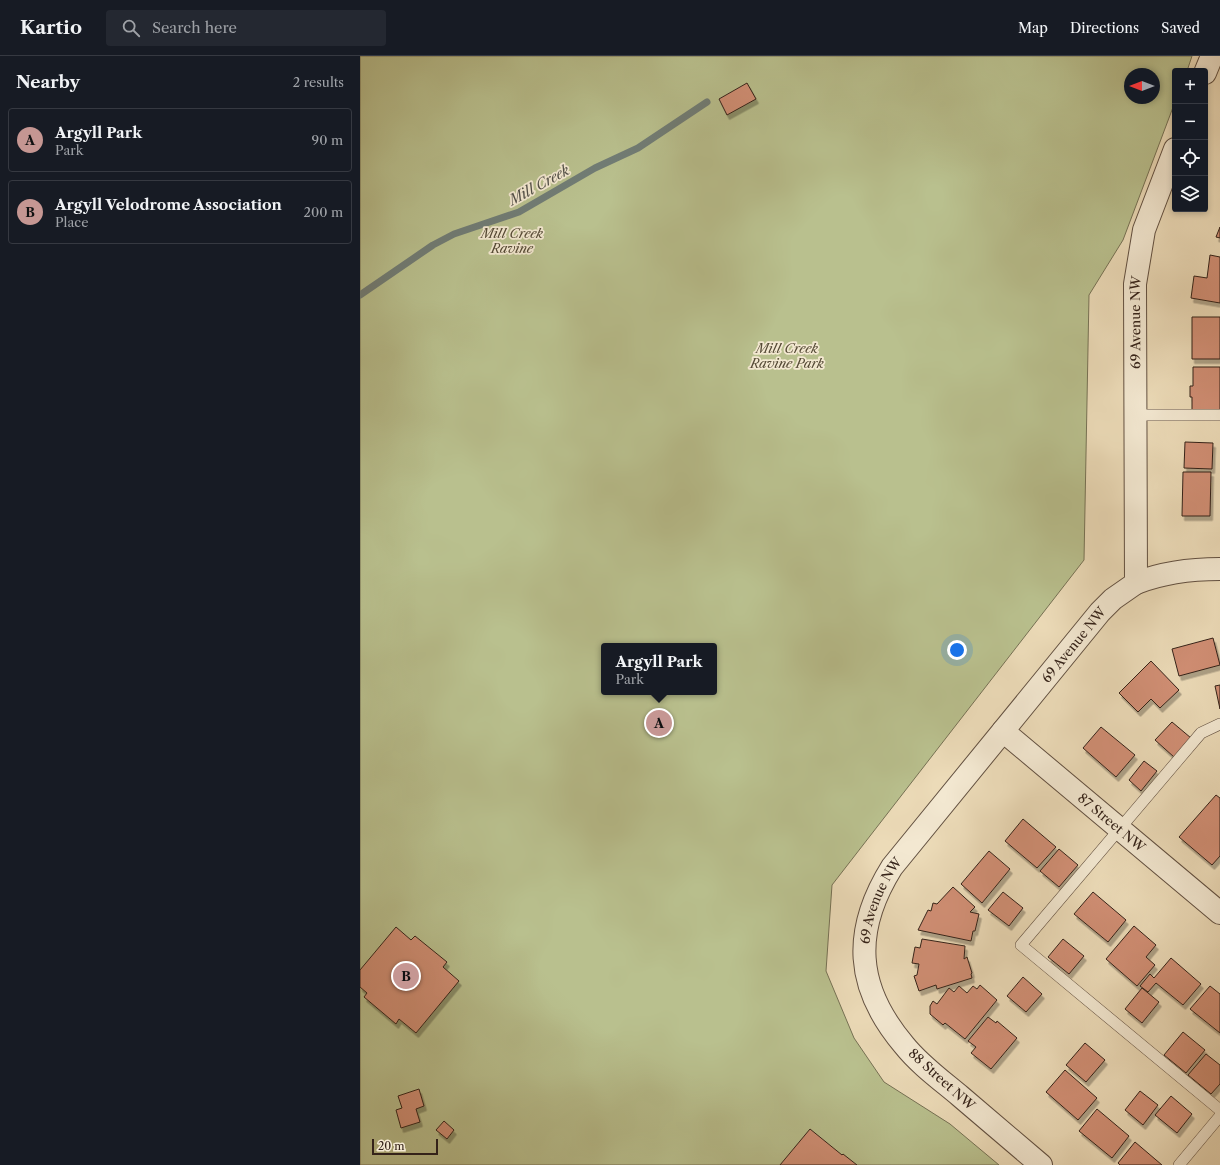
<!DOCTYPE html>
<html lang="en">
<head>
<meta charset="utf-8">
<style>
	:root { --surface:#171b24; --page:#242831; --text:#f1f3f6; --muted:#9ea1a6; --line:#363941; --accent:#c59692 }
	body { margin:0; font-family:"Libre Caslon Text",serif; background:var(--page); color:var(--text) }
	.controls { position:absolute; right:12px; top:12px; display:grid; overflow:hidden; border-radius:4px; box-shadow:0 2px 6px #0003 }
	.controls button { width:36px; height:36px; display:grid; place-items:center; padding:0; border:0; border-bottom:1px solid var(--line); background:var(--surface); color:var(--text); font:20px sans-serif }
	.compass { position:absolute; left:764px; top:12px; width:36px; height:36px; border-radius:50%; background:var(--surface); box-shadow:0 2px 6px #0003; rotate:270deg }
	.scale { position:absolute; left:12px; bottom:10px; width:66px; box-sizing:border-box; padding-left:4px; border:2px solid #342219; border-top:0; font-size:11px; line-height:14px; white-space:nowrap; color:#342219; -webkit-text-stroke:3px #f3e8d1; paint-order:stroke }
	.you { position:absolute; left:597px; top:594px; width:14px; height:14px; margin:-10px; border:3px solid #fff; border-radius:50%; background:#1a73e8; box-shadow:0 0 0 6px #1a73e833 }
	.badge { display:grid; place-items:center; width:26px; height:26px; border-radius:50%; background:var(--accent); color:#111; font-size:13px; font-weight:700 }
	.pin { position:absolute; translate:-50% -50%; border:2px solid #fff; box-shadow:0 1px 4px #0006 }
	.popup { position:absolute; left:241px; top:587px; width:116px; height:52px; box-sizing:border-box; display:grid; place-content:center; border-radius:4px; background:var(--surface); filter:drop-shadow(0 1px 3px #0005); font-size:13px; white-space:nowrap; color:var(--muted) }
	.popup b { font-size:15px; color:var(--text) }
	.popup::after { content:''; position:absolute; left:50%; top:100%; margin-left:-8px; border:8px solid transparent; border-top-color:var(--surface) }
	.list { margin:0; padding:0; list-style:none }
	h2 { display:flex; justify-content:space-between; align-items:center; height:52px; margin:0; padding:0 16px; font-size:17px }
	h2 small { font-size:13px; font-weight:400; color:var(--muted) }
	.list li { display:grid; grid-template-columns:26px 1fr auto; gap:12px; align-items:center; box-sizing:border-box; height:64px; margin:0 8px 8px; padding:0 8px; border:1px solid var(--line); border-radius:4px }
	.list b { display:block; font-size:15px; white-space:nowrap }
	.list p { margin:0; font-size:13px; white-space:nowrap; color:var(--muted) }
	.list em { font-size:13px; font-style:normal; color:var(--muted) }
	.icon { flex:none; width:22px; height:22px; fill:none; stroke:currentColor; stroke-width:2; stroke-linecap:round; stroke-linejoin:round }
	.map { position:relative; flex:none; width:860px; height:1109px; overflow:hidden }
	header { display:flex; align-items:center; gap:24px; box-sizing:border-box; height:56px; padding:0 20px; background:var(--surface); border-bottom:1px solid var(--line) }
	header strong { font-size:19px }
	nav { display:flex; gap:22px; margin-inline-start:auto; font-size:14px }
	.search { width:280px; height:36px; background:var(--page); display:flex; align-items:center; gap:10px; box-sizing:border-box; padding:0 14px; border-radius:4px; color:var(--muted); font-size:15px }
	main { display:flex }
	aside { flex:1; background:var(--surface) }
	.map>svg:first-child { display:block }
	.green { fill:#b9c08e; stroke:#767154; fill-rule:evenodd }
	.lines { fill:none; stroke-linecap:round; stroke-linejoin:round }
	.stream { stroke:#717d76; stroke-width:7 }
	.building { fill:#d18f74; stroke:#342219; filter:url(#shadow) }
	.service-casing { stroke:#625041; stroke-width:12 }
	.minor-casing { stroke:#625041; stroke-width:24 }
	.service { stroke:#f3e8d1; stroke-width:11 }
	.minor { stroke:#f3e8d1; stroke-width:22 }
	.labels { text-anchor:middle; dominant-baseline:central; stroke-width:3.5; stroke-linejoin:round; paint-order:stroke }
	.park-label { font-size:13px; font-style:italic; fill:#554a36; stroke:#f3e8d1 }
	.street-label { font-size:13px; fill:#342219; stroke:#f3e8d1 }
	.water-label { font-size:14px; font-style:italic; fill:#525048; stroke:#f3e8d1 }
</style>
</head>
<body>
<header>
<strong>Kartio</strong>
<div class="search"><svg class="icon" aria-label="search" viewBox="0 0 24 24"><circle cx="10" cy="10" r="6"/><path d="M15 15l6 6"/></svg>Search here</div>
<nav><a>Map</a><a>Directions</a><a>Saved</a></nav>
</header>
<main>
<aside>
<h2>Nearby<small>2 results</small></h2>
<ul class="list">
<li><span class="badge">A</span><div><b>Argyll Park</b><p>Park</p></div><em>90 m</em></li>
<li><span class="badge">B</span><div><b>Argyll Velodrome Association</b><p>Place</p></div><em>200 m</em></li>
</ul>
</aside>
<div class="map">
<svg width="860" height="1109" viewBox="0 0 860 1109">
	<defs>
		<filter id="shadow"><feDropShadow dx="2.5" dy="4.5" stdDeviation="0" flood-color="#0004"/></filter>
	</defs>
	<rect width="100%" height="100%" fill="#ecdbb8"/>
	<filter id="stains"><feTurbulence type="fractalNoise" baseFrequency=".005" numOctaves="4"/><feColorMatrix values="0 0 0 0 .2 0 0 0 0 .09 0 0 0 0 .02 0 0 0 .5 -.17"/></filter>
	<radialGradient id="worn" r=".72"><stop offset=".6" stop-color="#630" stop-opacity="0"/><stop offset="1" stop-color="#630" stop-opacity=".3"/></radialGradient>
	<path class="green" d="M0 0H832L827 15H815V46L763 184 729 239 724 504 472 829 466 915 494 982 524 1026 590 1068 639 1109H0ZM770 18H794V42H770ZM244 590H354V636H244Z"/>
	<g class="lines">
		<path class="stream" d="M0 239 73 189 94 178 159 156 235 112 278 92 347 46"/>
	</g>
	<path class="building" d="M387 27 396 43 367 59 359 43Z
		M860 171V182L856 181Z
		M850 199 860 201V247L831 242 834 220 847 222Z
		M832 261H860V303H832Z
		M833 311H860V355H832V341H830V330H833Z
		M825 386 853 387 852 413 824 412Z
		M823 416H851L850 460H822Z
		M853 582 860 609 819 620 812 593Z
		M791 605 819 634 800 652 791 643 778 656 759 637Z
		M860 629V653L855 630Z
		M812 666 831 682 814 701 795 684Z
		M741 671 775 699 756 721 723 692Z
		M784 705 797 715 781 735 769 724Z
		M856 739 860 742V800L852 809 819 781Z
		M663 763 696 791 677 812 645 785Z
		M699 793 718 809 699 831 680 815Z
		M629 795 650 813 622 847 601 828Z
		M593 831 615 851 610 856 619 858 615 875H613L611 885 558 874 568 854 571 855 573 847 577 848Z
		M643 836 663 852 649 870 628 854Z
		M733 836 766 864 748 886 714 858Z
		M774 870 796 889 786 901 795 909 777 930 746 903Z
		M36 871 51 884 55 880 87 906 83 911 99 925 56 977 39 963 36 968 4 941 7 937 0 931V914Z
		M562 883 605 890 604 903 607 901 612 917 611 918 612 922 577 933 576 929 559 935 554 920 557 919 559 908 552 907 555 891 560 892Z
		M703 883 724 900 709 918 688 901Z
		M811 902 841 928 823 949 796 927 788 936 780 930 790 918 794 922Z
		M663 921 682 938 666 956 647 940Z
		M620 929 637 944 605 983 585 967 583 969 570 958V950L573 945 577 948 589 932 594 936 599 930 607 937 613 930 617 933Z
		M850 930 860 938V977L830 953Z
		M782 932 799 946 782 967 765 953Z
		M628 961 636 967 637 965 657 982 631 1013 611 997 616 991 608 985Z
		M823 976 845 994 826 1017 804 999Z
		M725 987 745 1004 726 1026 706 1009Z
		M846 998 860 1009V1028L851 1038 828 1019Z
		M705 1014 737 1042 718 1064 686 1036Z
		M59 1033 64 1050 56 1053 60 1066 41 1072 36 1054 42 1052 38 1040Z
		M780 1035 798 1049 783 1069 765 1054Z
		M811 1040 832 1058 817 1077 795 1059Z
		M737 1053 769 1080 752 1102 719 1075Z
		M84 1065 94 1074 87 1083 76 1074Z
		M450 1073 482 1099 483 1098 497 1109H420Z
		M775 1086 802 1109H760L758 1107Z"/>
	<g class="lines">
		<defs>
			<path id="service" d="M774 359H860
				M860 668 841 677 661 889 860 1054
				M819 1109 860 1060"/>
			<g id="minor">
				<path d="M845 17 852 0"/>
				<path d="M776 527C804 516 830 513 860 513"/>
				<path id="s1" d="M643 675 860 857"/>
				<path id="s2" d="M681 1109C654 1086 627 1063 600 1040 581 1024 560 1009 544 989 495 931 492 875 532 811L740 556 753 543 776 527 775 228 784 174 815 93"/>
			</g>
		</defs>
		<use href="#service" class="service-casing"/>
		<use href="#minor" class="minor-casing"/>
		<use href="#service" class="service"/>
		<use href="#minor" class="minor"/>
	</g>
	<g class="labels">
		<g class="park-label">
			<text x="152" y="177">Mill Creek<tspan x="152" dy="15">Ravine</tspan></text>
			<text x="427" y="292">Mill Creek<tspan x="427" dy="15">Ravine Park</tspan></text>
		</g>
		<g class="street-label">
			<text stroke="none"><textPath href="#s2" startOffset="1012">69 Avenue NW</textPath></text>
			<text stroke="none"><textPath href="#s2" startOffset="663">69 Avenue NW</textPath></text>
			<text stroke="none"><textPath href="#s1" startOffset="142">87 Street NW</textPath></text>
			<text stroke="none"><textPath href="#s2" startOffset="340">69 Avenue NW</textPath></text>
			<text transform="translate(582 1023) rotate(42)">88 Street NW</text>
		</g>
		<g class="water-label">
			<text transform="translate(179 129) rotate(-29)">Mill Creek</text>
		</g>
	</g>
	<rect width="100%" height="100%" filter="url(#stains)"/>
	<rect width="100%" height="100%" fill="url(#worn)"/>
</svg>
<div class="controls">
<button>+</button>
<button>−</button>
<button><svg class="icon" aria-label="locate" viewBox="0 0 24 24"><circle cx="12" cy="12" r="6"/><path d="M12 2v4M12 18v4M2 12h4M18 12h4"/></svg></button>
<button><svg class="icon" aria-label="layers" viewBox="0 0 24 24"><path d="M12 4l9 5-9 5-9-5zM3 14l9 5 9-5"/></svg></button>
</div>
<svg class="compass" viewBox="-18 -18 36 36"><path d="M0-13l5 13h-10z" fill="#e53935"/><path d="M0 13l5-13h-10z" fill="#9ea1a6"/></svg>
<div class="scale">20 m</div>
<div class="you"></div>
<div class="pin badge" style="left:299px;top:667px">A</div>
<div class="popup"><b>Argyll Park</b>Park</div>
<div class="pin badge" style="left:46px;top:920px">B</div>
</div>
</main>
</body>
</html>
